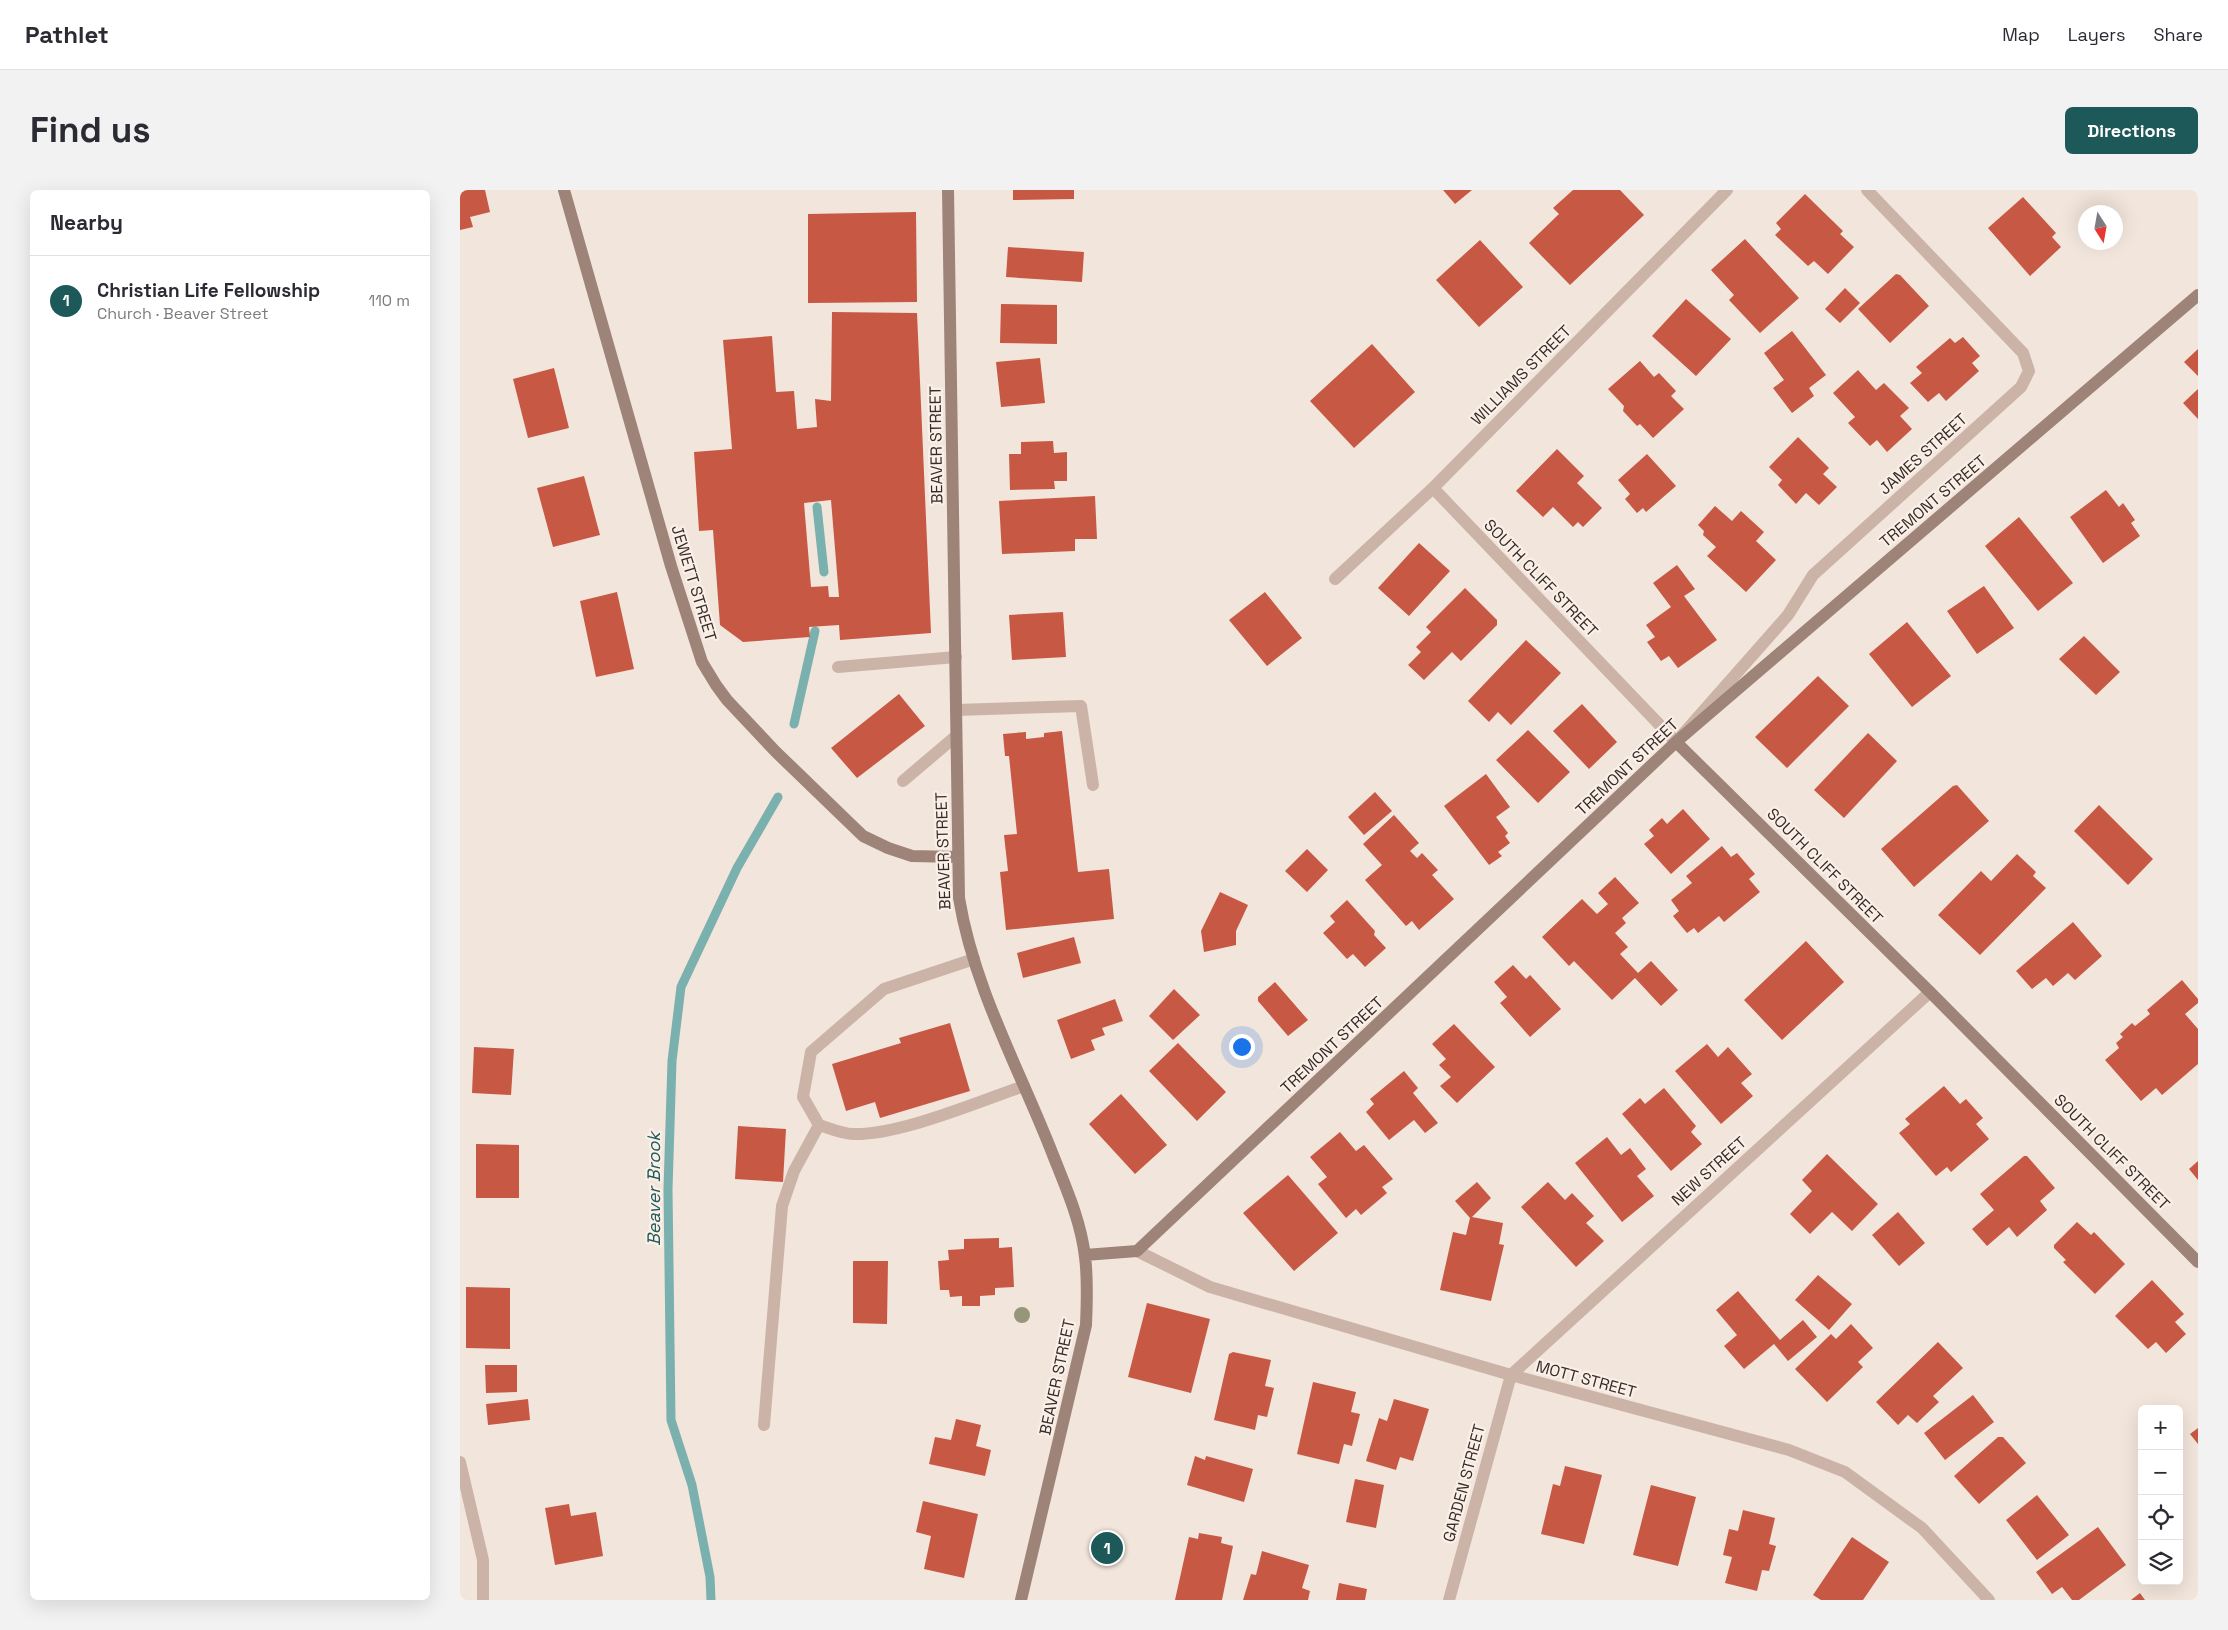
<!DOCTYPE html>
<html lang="en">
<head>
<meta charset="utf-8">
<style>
	:root { --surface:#fff; --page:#f2f2f3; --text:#2b2b33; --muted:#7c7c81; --line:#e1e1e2; --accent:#1d5958 }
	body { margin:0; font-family:"Space Grotesk",sans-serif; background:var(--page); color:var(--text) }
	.controls { position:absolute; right:15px; bottom:15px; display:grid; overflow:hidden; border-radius:8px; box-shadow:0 5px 20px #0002 }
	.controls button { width:45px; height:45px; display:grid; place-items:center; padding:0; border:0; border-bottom:1px solid var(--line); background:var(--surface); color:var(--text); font:25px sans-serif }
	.compass { position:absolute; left:1618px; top:15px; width:45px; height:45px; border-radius:50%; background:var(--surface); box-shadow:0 5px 20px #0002; rotate:169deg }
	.you { position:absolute; left:781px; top:856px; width:18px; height:18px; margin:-12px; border:4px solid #fff; border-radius:50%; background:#1a73e8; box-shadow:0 0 0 8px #1a73e833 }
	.badge { display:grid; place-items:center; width:32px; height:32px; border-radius:50%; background:var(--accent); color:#fff; font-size:16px; font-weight:700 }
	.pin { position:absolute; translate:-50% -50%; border:2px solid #fff; box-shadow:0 1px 5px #0006 }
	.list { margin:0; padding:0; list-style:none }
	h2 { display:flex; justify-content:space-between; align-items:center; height:65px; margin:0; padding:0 20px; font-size:21px }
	h2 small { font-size:16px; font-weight:400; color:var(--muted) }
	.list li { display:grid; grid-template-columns:32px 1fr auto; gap:15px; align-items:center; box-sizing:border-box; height:90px; padding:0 20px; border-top:1px solid var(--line) }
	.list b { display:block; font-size:19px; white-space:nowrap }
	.list p { margin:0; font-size:16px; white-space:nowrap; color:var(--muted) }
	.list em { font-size:16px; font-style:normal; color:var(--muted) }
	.icon { flex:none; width:28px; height:28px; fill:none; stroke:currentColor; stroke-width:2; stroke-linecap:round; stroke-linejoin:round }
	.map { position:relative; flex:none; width:1738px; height:1410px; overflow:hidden; border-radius:8px }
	header { display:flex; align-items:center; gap:30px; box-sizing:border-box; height:70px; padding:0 25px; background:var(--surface); border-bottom:1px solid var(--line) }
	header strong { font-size:24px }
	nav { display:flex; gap:28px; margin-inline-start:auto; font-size:18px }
	.intro { display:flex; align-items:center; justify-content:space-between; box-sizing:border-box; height:120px; padding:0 30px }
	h1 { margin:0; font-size:35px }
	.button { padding:12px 22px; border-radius:8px; background:var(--accent); color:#fff; font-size:18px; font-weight:700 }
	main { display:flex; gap:30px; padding:0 30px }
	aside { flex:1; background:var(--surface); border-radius:8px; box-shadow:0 5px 20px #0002 }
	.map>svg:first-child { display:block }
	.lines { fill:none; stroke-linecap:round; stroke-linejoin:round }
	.stream { stroke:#7ab0ad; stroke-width:9 }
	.building { fill:#c75844; fill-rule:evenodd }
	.lane { stroke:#cbb4a7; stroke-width:12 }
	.street { stroke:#cbb4a7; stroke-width:12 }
	.secondary { stroke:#9e8378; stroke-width:12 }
	.tree { fill:#96967a }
	.labels { text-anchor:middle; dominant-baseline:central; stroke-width:4.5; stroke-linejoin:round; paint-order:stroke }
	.street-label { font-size:16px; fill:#372b28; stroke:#faf0e8 }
	.water-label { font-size:18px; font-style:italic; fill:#1d5958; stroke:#faf0e8 }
</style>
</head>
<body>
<header>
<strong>Pathlet</strong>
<nav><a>Map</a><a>Layers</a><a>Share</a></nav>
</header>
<div class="intro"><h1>Find us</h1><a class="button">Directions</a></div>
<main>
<aside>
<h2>Nearby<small></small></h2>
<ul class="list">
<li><span class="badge">1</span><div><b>Christian Life Fellowship</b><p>Church · Beaver Street</p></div><em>110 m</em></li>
</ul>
</aside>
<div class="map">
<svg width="1738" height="1410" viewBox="0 0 1738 1410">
	<rect width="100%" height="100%" fill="#f2e5db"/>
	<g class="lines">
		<path class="stream" d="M357 317 364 382
			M334 534 355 441
			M251 1410 250 1387 232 1295 211 1230 208 999 212 871 221 797 277 678 318 607"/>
	</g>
	<path class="building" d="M0 0H25L30 22 10 27 13 37 0 40Z
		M553 0H614V9L553 10Z
		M983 0H1012L995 14Z
		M1113 0H1160L1184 25 1110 95 1069 53 1099 24 1093 18Z
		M1345 4 1383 41 1380 44 1394 57 1368 84 1354 71 1348 76 1315 45 1321 39 1316 33Z
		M1563 7 1596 43 1592 47 1601 57 1570 86 1528 38Z
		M456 22 457 112 348 113V24Z
		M1285 49 1339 108 1300 143 1269 110 1274 105 1251 80Z
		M1020 50 1063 97 1019 137 976 90Z
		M548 57 624 62 622 92 546 87Z
		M1436 84 1440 85 1469 116 1430 153 1398 119Z
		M1385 98 1400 113 1380 133 1365 119Z
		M1226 109 1271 149 1236 186 1192 146Z
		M541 114 597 115V154L540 153Z
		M372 122 457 123 471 443 380 450 379 435 349 437 350 447 283 452 260 435 253 340 239 341 234 262 272 259 263 150 312 146 316 202 334 201 337 239 357 237 355 209 371 211ZM371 310 379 407H369L368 396 351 397 344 313Z
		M1332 141 1366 185 1349 198 1354 206 1332 223 1313 198 1324 190 1304 163Z
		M1503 147 1520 166 1512 173 1519 181 1486 211 1479 203 1468 212 1450 193 1462 183 1456 177 1490 148 1495 153Z
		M912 154 955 202 894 258 850 211Z
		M1738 159V186L1724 172Z
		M580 168 585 213 541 217 536 172Z
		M1180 171 1194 187 1199 183 1216 201 1211 206 1224 219 1193 248 1180 234 1177 236 1163 221 1164 216 1148 199Z
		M94 178 109 238 68 248 53 189Z
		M1398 180 1416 200 1424 193 1449 218 1440 226 1452 239 1427 262 1417 250 1410 256 1388 233 1395 227 1373 203Z
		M1738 199V229L1723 213Z
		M1338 247 1369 278 1363 284 1377 297 1359 315 1346 303 1336 314 1318 295 1322 290 1309 277Z
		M593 251 594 263 607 262V291H594L595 299 550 300 549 264H561V252Z
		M1097 259 1124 286 1117 293 1142 318 1123 337 1118 332 1113 337 1093 317 1083 327 1056 301Z
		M1187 264 1216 296 1186 322 1183 318 1177 323 1165 309 1170 304 1158 290Z
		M124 286 140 345 93 357 77 298Z
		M1646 300 1659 317 1663 313 1675 330 1671 333 1680 346 1643 373 1610 327Z
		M635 306 637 349H615V361L542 364 539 311Z
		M1255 316 1272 331 1281 321 1304 342 1296 351 1316 370 1286 402 1247 366 1256 357 1243 345 1244 341 1238 335Z
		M1559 327 1613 393 1578 421 1525 356Z
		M959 353 990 381 949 426 918 398Z
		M1217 375 1235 399 1224 406 1257 450 1218 478 1209 466 1201 471 1187 452 1195 447 1186 435 1211 417 1193 393Z
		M1524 396 1554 438 1517 464 1487 421Z
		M1005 398 1037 430V435L1001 471 992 462 964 490 948 475 961 462 956 457 971 442 966 437Z
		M157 402 174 479 136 487 120 411Z
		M805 402 842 448 807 476 769 430Z
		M603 422 606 467 552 470 549 425Z
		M1447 432 1491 486 1452 517 1409 464Z
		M1624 446 1660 482 1636 505 1599 469Z
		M1066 450 1101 483 1051 535 1038 522 1029 532 1008 511Z
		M1358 486 1389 516 1327 578 1295 547Z
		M439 504 465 536 397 588 371 558Z
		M1122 514 1157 552 1129 579 1093 541Z
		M1068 540 1110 582 1078 613 1036 570Z
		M602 541 618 682 649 679 654 729 546 740 540 682 548 681 544 645 557 644 549 566H545L543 544 566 542V549L584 547V543Z
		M1408 543 1437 571 1384 628 1354 600Z
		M1026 584 1050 617 1036 627 1048 643 1045 646 1050 653 1038 662 1042 666 1029 675 984 616Z
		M1497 595 1529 631 1454 697 1421 659 1493 596Z
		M915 602 932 621 904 645 888 627Z
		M1639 615 1693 669 1668 695 1614 641Z
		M1223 619 1250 649 1211 684 1184 654 1194 646 1189 640 1202 628 1207 634Z
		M934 625 959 653 950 661 957 668 962 663 978 680 972 685 994 709 959 740 952 731 946 736 905 690 922 675 903 654Z
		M1262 656 1271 667 1277 663 1295 684 1289 689 1300 702 1264 732 1259 726 1238 743 1234 738 1227 743 1213 726 1219 721 1211 710 1232 693 1226 686Z
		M847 659 868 680 847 702 825 681Z
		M1557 664 1576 682 1573 686 1586 698 1520 765 1478 725 1521 681 1531 691Z
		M1155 687 1179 713 1162 728 1166 733 1155 743 1168 757 1160 764 1178 783 1191 771 1218 800 1201 816 1175 788 1152 810 1114 771 1109 776 1082 747 1122 709 1137 724 1148 714 1138 703Z
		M760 702 788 715 776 741V755L744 762 741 741Z
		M887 710 915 741 914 745 926 758 905 777 893 764 887 769 863 743 875 732 870 726Z
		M1613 732 1642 766 1615 790 1608 783 1593 796 1586 788 1572 799 1556 781Z
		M614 747 621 773 563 788 557 763Z
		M1346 751 1384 792 1322 850 1284 810Z
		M1053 775 1066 789 1070 785 1101 819 1070 847 1040 813 1047 807 1034 792Z
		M1722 790 1738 809V813L1725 824 1738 839V874L1702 905 1696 898 1681 911 1645 870 1659 858 1656 853 1663 847 1660 844 1672 833 1675 836 1690 824 1687 820Z
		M815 792 848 830 828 846 798 811V807Z
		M714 799 740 825 713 850 689 826Z
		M655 809 663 831 642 838 645 845 631 850 635 860 611 869 597 830Z
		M490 833 510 901 420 928 415 912 386 921 372 874 441 853 439 848Z
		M994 834 1035 877 997 913 980 896 991 887 979 875 986 869 972 854Z
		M718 853 766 902 737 931 689 881Z
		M1247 854 1258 867 1268 857 1292 884 1281 893 1293 906 1261 934 1215 881Z
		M14 857 54 859 51 905 12 903Z
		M944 881 958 898 953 903 978 933 965 943 954 930 929 950 906 922 914 914 910 909Z
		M1484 896 1500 914 1506 909 1523 928 1516 934 1529 949 1491 982 1487 977 1476 986 1439 943 1450 934 1445 929Z
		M1204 898 1236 936 1231 942 1242 954 1211 981 1162 924 1180 908 1185 914Z
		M661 904 707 955 675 984 629 934Z
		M278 936 326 939 323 992 275 989Z
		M880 942 896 961 904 955 933 989 922 997 927 1003 901 1025 896 1019 886 1028 858 994 867 987 850 967Z
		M1147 947 1161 965 1170 958 1186 979 1177 986 1194 1006 1162 1032 1115 973Z
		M16 954 59 955V1008H16Z
		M1367 964 1418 1014 1392 1041 1372 1022 1350 1044 1330 1024 1352 1001 1342 990Z
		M1564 966H1567L1595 998 1580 1011 1587 1020 1557 1047 1549 1037 1527 1056 1512 1039 1534 1020 1520 1004Z
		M1738 971V990L1729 979Z
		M828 985 878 1043 834 1081 783 1023Z
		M1017 992 1031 1008 1012 1027 1043 1033 1039 1054 1044 1055 1031 1111 980 1100 993 1042 1006 1045 1010 1028 995 1011Z
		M1088 992 1105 1010 1112 1003 1134 1026 1126 1033 1144 1051 1116 1077 1061 1017Z
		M1438 1022 1465 1053 1439 1076 1412 1045Z
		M1617 1032 1631 1045 1634 1042 1665 1074 1635 1104 1603 1072 1606 1070 1594 1058V1055Z
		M539 1048V1058L552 1057 554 1097 535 1098V1105L520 1106V1116H502V1106L490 1107 489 1100H480L478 1071 489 1070 488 1060 504 1059V1049Z
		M393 1071H428L427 1134 393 1133Z
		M1358 1085 1392 1114 1369 1140 1335 1110Z
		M1692 1090 1724 1124 1715 1132 1726 1144 1706 1163 1696 1152 1688 1159 1655 1126Z
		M6 1097 50 1098V1159L6 1158Z
		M1278 1101 1320 1150 1343 1130 1357 1147 1328 1171 1314 1154 1284 1179 1264 1156 1277 1145 1256 1120Z
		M687 1113 750 1129 731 1203 668 1187Z
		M1391 1134 1413 1158 1398 1172 1403 1177 1367 1212 1335 1179 1371 1144 1376 1149Z
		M1478 1152 1503 1178 1473 1206 1479 1212 1457 1233 1448 1225 1438 1235 1416 1212Z
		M773 1162 811 1170 805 1196 814 1198 807 1227 798 1225 795 1240 754 1230 769 1164Z
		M25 1175H57V1202L26 1203Z
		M853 1192 896 1202 891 1222 900 1224 892 1256 884 1254 879 1274 837 1264Z
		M1513 1205 1534 1232 1485 1270 1464 1243Z
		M68 1209 70 1230 28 1235 26 1214Z
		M934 1209 969 1219 953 1271 940 1267 936 1280 906 1271 919 1228 927 1231Z
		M496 1229 521 1235 516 1256 531 1260 525 1286 469 1274 475 1247 491 1250Z
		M1738 1238V1254L1730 1244Z
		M1538 1247H1543L1566 1273 1519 1314 1494 1286Z
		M735 1266 745 1270 746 1266 793 1279 784 1312 727 1295Z
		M1105 1276 1142 1285 1124 1354 1081 1344 1093 1294 1100 1296Z
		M895 1289 924 1295 916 1338 886 1332Z
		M1191 1295 1236 1307 1218 1376 1173 1365Z
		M1577 1305 1609 1345 1577 1370 1546 1330Z
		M463 1311 518 1324 504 1388 464 1379 471 1346 456 1342Z
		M109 1314 111 1326 136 1322 143 1366 95 1375 85 1318Z
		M1283 1320 1315 1328 1309 1354 1316 1356 1309 1381 1302 1380 1297 1401 1265 1393 1272 1367 1263 1365 1269 1339 1278 1341Z
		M1638 1337 1666 1375 1619 1410H1612L1602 1397 1592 1404 1576 1382Z
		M739 1343 762 1347 761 1353 773 1356 762 1410H715L729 1347 738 1349Z
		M1392 1347 1429 1372 1403 1410H1361L1353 1405Z
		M802 1361 849 1375 842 1398 850 1401 848 1410H783L791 1384 796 1385Z
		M879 1393 907 1399 905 1410H876Z
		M1680 1403 1685 1410H1671Z"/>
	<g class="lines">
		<path class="lane" d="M378 477 496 467
			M496 520 621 516 633 595
			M443 591 496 546
			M514 769 424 799 351 862 343 907 359 935C369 938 382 944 393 944 441 945 517 912 564 896
			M304 1235 322 1016 334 981 359 935"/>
		<path class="street" d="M973 298 1216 552 1328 425 1353 385 1561 197 1569 181 1563 163 1407 0
			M875 389 973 298 1267 0
			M677 1061 750 1097 1051 1185 1329 1260 1385 1282 1462 1338 1529 1410
			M0 1272 23 1370V1410
			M989 1410 1051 1185 1470 802"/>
		<path class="secondary" d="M104 0 211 376 242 472 256 495 267 510 316 562 403 646 428 658 452 666 497 667
			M488 0 499 708C514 799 560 880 593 965 606 998 621 1031 625 1067 628 1089 627 1112 626 1135L561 1410
			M1216 552 1470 802 1738 1072
			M625 1065 677 1061 1216 552 1738 105"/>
	</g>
	<circle class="tree" cx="562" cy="1125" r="8"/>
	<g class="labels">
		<g class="street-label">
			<text transform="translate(1061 185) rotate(-45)">WILLIAMS STREET</text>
			<text transform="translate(476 255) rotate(-91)">BEAVER STREET</text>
			<text transform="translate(1463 264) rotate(-42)">JAMES STREET</text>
			<text transform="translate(1473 311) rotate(-40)">TREMONT STREET</text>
			<text transform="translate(1081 388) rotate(46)">SOUTH CLIFF STREET</text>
			<text transform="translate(234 393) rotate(73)">JEWETT STREET</text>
			<text transform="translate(1167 577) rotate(-43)">TREMONT STREET</text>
			<text transform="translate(483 661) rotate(-92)">BEAVER STREET</text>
			<text transform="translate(1365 676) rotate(45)">SOUTH CLIFF STREET</text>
			<text transform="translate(872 855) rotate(-43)">TREMONT STREET</text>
			<text transform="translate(1652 962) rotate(45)">SOUTH CLIFF STREET</text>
			<text transform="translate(1249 981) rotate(-42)">NEW STREET</text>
			<text transform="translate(597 1187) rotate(-78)">BEAVER STREET</text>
			<text transform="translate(1126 1189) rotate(15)">MOTT STREET</text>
			<text transform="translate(1004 1293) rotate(-75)">GARDEN STREET</text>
		</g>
		<g class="water-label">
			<text transform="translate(193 999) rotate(-90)">Beaver Brook</text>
		</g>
	</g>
</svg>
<div class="controls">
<button>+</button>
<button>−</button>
<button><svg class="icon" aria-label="locate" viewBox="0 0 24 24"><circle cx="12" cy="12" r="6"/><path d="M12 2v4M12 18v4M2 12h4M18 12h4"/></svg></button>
<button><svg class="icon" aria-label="layers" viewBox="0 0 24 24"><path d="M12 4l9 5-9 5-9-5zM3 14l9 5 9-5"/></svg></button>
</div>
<svg class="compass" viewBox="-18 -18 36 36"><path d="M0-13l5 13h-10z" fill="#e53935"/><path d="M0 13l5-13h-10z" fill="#7c7c81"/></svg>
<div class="you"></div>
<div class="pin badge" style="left:647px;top:1358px">1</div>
</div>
</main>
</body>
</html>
